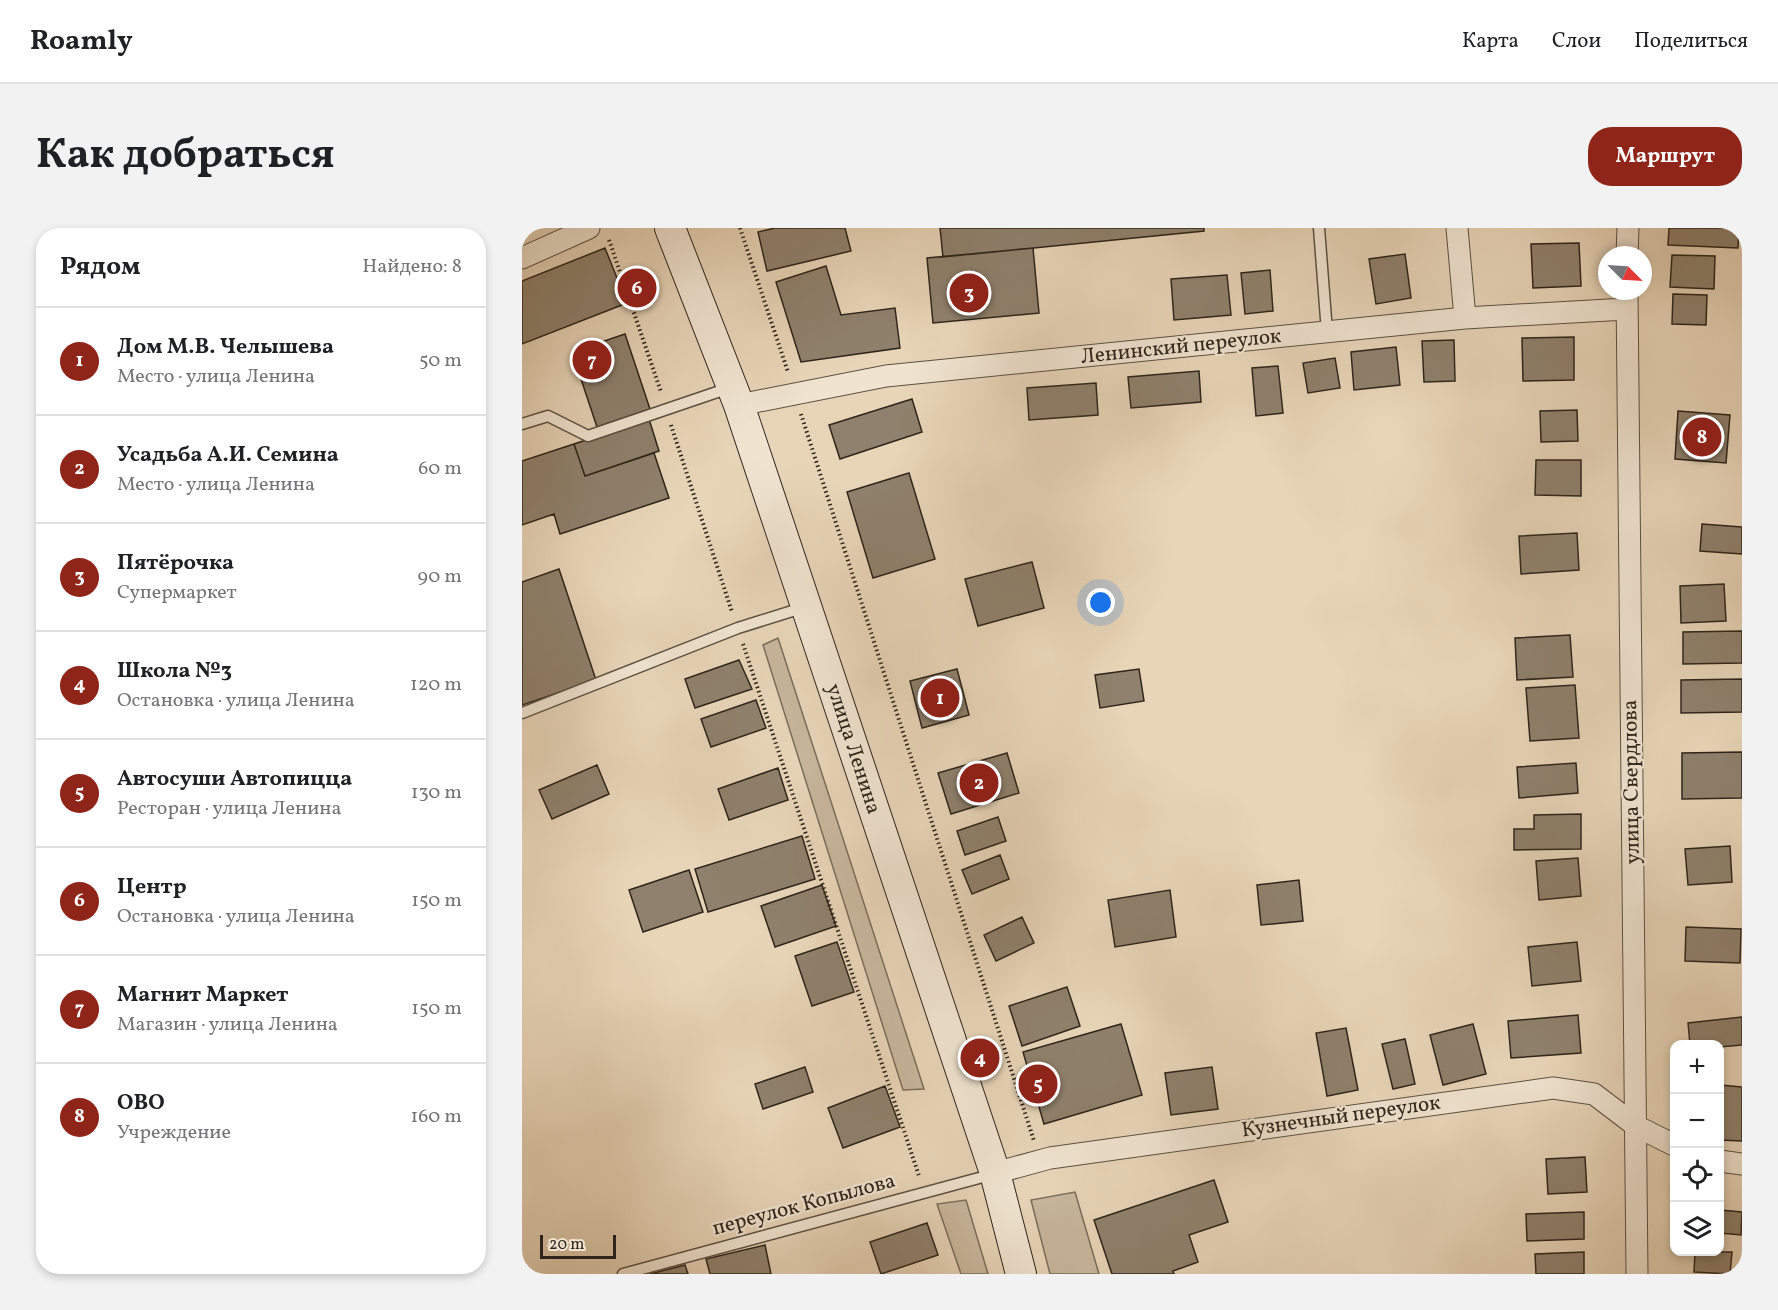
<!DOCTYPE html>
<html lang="ru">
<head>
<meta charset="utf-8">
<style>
	:root { --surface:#fff; --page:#f2f2f2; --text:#202124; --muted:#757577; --line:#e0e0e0; --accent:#8f2418 }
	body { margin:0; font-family:Vollkorn,serif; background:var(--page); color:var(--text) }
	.controls { position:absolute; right:18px; bottom:18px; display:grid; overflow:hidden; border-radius:12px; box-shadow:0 3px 9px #0003 }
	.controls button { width:54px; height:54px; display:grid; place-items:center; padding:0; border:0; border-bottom:2px solid var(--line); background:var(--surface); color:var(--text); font:30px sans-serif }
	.compass { position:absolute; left:1076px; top:18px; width:54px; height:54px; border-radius:50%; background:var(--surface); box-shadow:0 3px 9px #0003; rotate:114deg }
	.scale { position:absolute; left:18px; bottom:15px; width:76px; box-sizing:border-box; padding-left:6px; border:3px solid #2e251c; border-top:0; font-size:16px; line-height:21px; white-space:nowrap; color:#2e251c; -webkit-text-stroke:4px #f0e4d1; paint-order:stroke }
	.you { position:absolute; left:579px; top:375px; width:21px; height:21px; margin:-15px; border:4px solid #fff; border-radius:50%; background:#1a73e8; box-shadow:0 0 0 9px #1a73e833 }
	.badge { display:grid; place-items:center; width:39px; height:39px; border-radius:50%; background:var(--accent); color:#fff; font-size:20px; font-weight:700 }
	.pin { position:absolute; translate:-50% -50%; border:3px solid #fff; box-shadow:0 2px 6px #0006 }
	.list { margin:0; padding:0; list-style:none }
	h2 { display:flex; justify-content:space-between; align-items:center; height:78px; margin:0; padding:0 24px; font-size:26px }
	h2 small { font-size:20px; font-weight:400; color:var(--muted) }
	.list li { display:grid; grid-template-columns:39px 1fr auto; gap:18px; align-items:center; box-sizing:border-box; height:108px; padding:0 24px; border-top:2px solid var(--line) }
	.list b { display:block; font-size:22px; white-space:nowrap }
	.list p { margin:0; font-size:20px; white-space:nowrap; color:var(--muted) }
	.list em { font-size:20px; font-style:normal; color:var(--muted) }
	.icon { flex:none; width:33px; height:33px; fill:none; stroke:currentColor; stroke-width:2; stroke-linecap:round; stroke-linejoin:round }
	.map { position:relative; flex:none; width:1220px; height:1046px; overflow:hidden; border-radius:24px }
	header { display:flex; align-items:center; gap:36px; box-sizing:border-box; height:84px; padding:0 30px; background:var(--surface); border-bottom:2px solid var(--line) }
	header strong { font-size:28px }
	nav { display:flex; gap:33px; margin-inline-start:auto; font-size:21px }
	.intro { display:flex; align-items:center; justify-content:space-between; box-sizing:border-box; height:144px; padding:0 36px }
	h1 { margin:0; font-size:42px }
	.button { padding:15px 27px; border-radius:24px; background:var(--accent); color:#fff; font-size:21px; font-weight:700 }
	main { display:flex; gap:36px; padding:0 36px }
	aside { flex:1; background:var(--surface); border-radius:24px; box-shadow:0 3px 9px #0003 }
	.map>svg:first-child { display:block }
	.green { fill:#c8b79d; stroke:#7b6e5c; stroke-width:1.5 }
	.building { fill:#8f816d; stroke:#2e251c; stroke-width:1.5 }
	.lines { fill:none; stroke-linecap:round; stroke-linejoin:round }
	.service-casing { stroke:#5c5143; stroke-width:13 }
	.minor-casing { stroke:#5c5143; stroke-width:23 }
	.secondary-casing { stroke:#2e251c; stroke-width:32 }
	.path { stroke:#2e251c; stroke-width:4; stroke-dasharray:1.5 3; stroke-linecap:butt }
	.service { stroke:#f0e4d1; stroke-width:10 }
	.minor { stroke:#f0e4d1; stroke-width:21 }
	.secondary { stroke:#f0e4d1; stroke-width:30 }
	.labels { text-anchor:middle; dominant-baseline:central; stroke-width:4.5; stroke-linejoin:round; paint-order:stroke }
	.street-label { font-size:21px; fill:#2e251c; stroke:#f0e4d1 }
</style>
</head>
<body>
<header>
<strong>Roamly</strong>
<nav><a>Карта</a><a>Слои</a><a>Поделиться</a></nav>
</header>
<div class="intro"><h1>Как добраться</h1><a class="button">Маршрут</a></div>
<main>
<aside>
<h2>Рядом<small>Найдено: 8</small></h2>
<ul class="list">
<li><span class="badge">1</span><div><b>Дом М.В. Челышева</b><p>Место · улица Ленина</p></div><em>50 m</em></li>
<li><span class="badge">2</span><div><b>Усадьба А.И. Семина</b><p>Место · улица Ленина</p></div><em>60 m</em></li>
<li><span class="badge">3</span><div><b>Пятёрочка</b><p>Супермаркет</p></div><em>90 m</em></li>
<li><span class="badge">4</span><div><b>Школа №3</b><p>Остановка · улица Ленина</p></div><em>120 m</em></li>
<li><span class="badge">5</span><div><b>Автосуши Автопицца</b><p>Ресторан · улица Ленина</p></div><em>130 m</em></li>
<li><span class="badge">6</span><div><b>Центр</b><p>Остановка · улица Ленина</p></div><em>150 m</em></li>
<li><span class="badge">7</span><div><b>Магнит Маркет</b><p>Магазин · улица Ленина</p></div><em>150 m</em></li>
<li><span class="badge">8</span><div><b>ОВО</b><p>Учреждение</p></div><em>160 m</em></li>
</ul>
</aside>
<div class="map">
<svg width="1220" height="1046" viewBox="0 0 1220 1046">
	<rect width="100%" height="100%" fill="#e8d5b8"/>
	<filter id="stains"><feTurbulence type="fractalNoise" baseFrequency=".00333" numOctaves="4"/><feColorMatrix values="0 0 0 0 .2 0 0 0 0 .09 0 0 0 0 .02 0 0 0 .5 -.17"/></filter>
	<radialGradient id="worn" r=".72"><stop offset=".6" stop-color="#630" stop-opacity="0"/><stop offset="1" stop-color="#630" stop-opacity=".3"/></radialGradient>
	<path class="green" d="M256 410 402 861 381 862 241 417Z
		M553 964 577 1046H528L509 972Z
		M444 972 466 1046H439L415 976Z"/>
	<path class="building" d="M253 0H323L329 23 245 43 236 4Z
		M418 0H682V3L421 29Z
		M1147 0H1217L1216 20 1146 17Z
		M1057 15 1059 58 1011 60 1009 16Z
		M83 20 105 75 0 116V53Z
		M511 20 517 85 411 95 405 30Z
		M883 26 889 70 854 76 847 31Z
		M1150 27 1193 28 1192 61 1148 59Z
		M304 38 319 87 373 80 378 120 279 134 254 54Z
		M748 42 751 83 723 86 719 45Z
		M705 47 709 87 652 92 649 51Z
		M1151 66 1185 67 1184 97 1150 96Z
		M103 106 128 181 75 199 50 124Z
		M1052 109V152L1001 153 1000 110Z
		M932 112 933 153 902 154 900 113Z
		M874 119 878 157 832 162 829 124Z
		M813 130 818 160 786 165 781 135Z
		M756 138 761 185 734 188 730 140Z
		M677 143 679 174 609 180 606 149Z
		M574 155 576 187 507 192 505 160Z
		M390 171 400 204 318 231 307 197Z
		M1055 182 1056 213 1019 214 1018 183Z
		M1156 183 1208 187 1204 235 1153 231Z
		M127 191 137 223 63 248 52 216Z
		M52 216 63 248 132 225 147 270 38 306 32 286 0 297V233Z
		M1014 232H1059V268L1013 267Z
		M387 245 413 331 351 350 325 264Z
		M1180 296 1220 299V326L1178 323Z
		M1055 305 1057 342 999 346 997 308Z
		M510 334 522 380 456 398 443 351Z
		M37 341 74 452 0 477V354Z
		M1202 356 1204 393 1159 395 1158 358Z
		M1220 403V435L1161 436V404Z
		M1048 407 1051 449 995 452 993 410Z
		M217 432 230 461 173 480 163 451Z
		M435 441 447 487 400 500 388 453Z
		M617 441 622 473 578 480 573 447Z
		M1220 451V484L1159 485V452Z
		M1053 457 1057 510 1008 513 1004 460Z
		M234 472 244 500 189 519 179 491Z
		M1220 524V570L1160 571V525Z
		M485 525 497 565 429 586 416 545Z
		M1054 535 1056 565 997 570 995 539Z
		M75 537 87 566 30 591 17 562Z
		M256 540 266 572 207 592 196 561Z
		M1059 586V621L992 622V601H1012V587Z
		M476 589 484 613 443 627 435 603Z
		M280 608 293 651 186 684 173 641Z
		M1208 618 1210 654 1166 657 1163 621Z
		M478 627 487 651 450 666 440 642Z
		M1056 630 1059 668 1017 672 1014 633Z
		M167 642 181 684 121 704 107 662Z
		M777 652 781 693 739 697 735 657Z
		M300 657 314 698 253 719 239 678Z
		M648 662 654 709 593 719 586 672Z
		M500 689 512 715 474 733 462 707Z
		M1164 699 1219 701 1218 735 1163 733Z
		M315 714 332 764 290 778 273 728Z
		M1055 714 1059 753 1010 758 1006 719Z
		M545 759 558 798 500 818 487 778Z
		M1056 787 1059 825 989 830 986 793Z
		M1220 789V817L1198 819V816H1168L1166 795Z
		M599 796 620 867 522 896 501 824Z
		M951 796 964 846 921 857 908 807Z
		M824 800 836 862 805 868 794 805Z
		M883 811 893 856 871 861 860 816Z
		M283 839 291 864 241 881 233 856Z
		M690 839 696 881 649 887 643 845Z
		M1198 857 1220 859V913L1198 912Z
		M363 858 378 899 321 920 306 880Z
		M1063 929 1065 964 1026 966 1024 931Z
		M692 952 706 994 667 1007 676 1034 651 1043 652 1046H590L572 992Z
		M1198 982 1220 984 1219 1007 1198 1005Z
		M1062 984V1011L1005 1013 1004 986Z
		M405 995 416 1027 359 1046 348 1014Z
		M243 1017 249 1046H188L184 1031Z
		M1062 1024V1046H1014L1013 1026Z
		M1173 1024H1210L1208 1046 1172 1044Z
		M163 1037 166 1046H128Z"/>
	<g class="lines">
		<defs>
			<path id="service" d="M797 0 805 104
				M0 196 26 188 66 208 210 159
				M0 485 216 400 283 379
				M101 1046 472 946"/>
			<path id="minor" d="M935 0 943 90
				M1105 27 1106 0
				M0 30 67 0
				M1105 63 1115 1046
				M217 177 364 148 943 90 1104 81
				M1198 933 1220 936
				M473 945 528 930 1031 860 1072 866 1114 898 1152 917"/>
			<path id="secondary" d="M148 0 217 177 473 945 499 1046"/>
		</defs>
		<use href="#service" class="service-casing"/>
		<use href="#minor" class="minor-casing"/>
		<use href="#secondary" class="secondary-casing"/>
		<path class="path" d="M218 0 266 144
			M87 12 139 164
			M279 186 512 913
			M149 197 210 384
			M221 416 397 948"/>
		<use href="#service" class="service"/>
		<use href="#minor" class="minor"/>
		<use href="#secondary" class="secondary"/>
	</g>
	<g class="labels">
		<g class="street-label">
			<text transform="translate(659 119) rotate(-6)">Ленинский переулок</text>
			<text transform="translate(331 521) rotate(72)">улица Ленина</text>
			<text transform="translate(1110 554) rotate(-91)">улица Свердлова</text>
			<text transform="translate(819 889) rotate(-8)">Кузнечный переулок</text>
			<text transform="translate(282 977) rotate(-15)">переулок Копылова</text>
		</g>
	</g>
	<rect width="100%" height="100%" filter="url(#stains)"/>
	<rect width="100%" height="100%" fill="url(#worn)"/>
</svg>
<div class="controls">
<button>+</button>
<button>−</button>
<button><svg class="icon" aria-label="locate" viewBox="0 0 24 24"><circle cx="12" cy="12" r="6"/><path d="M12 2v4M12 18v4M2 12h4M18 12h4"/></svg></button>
<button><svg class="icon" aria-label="layers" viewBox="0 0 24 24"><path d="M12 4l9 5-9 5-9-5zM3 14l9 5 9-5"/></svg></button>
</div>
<svg class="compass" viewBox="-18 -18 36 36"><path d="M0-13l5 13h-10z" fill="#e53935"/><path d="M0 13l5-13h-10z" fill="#757577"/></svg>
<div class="scale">20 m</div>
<div class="you"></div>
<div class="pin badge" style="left:418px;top:470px">1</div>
<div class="pin badge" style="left:457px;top:555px">2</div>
<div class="pin badge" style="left:447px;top:65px">3</div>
<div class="pin badge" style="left:458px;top:830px">4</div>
<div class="pin badge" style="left:516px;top:856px">5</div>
<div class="pin badge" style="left:115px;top:60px">6</div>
<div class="pin badge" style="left:70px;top:132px">7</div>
<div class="pin badge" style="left:1180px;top:209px">8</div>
</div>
</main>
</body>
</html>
